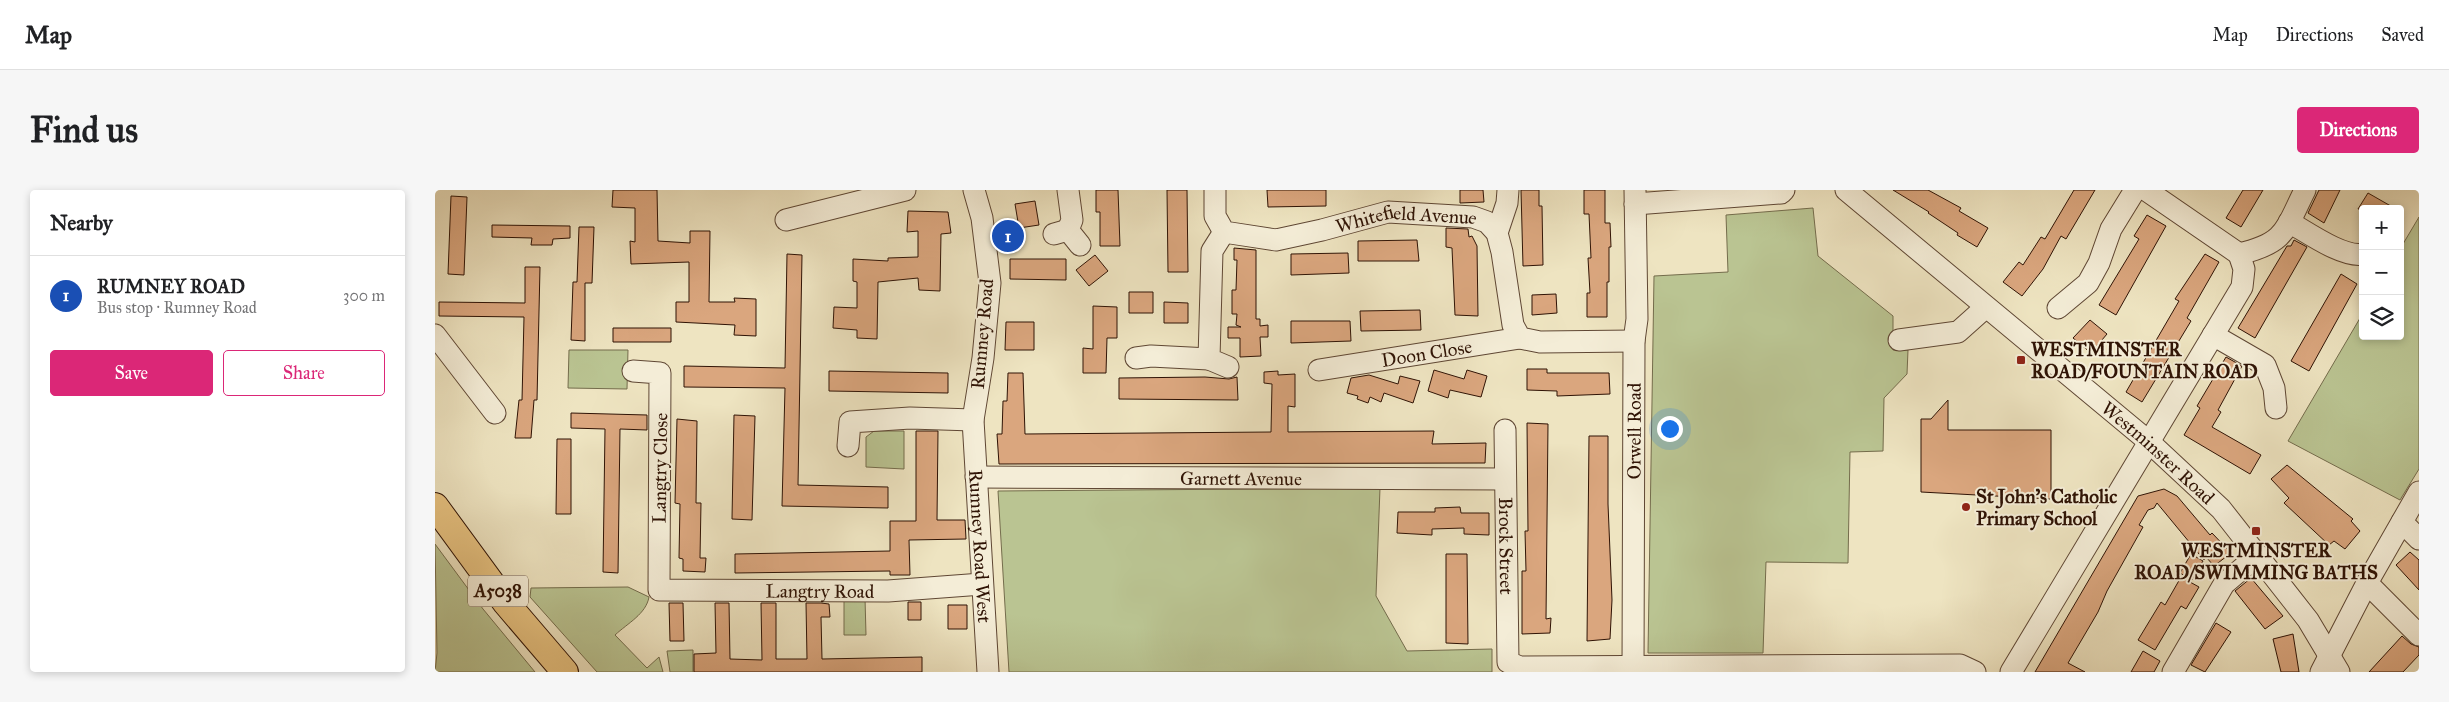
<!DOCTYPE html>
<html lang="en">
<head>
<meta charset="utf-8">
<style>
	:root { --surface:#fff; --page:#f6f6f6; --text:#202124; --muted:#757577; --line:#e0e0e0; --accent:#db2777 }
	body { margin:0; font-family:"IM FELL Great Primer",serif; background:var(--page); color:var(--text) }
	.controls { position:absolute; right:15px; top:15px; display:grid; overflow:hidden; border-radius:5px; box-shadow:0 2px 8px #0003 }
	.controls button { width:45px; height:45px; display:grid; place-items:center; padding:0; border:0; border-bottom:1px solid var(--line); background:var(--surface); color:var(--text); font:25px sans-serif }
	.you { position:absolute; left:1234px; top:238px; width:18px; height:18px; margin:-12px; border:4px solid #fff; border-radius:50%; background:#1a73e8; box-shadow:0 0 0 8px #1a73e833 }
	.badge { display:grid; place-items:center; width:32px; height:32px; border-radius:50%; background:var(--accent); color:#fff; font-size:16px; font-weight:700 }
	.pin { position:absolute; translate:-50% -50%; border:2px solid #fff; box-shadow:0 1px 5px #0006 }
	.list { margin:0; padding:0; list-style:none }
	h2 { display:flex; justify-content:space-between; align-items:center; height:65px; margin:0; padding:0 20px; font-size:21px }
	h2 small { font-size:16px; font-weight:400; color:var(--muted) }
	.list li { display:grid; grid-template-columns:32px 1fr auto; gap:15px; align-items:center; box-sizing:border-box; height:80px; padding:0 20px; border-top:1px solid var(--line) }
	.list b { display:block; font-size:19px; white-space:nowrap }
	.list p { margin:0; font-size:16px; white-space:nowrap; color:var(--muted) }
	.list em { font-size:16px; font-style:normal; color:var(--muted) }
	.actions { display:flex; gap:10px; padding:15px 20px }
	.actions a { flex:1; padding:11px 0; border:1px solid var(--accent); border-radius:5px; text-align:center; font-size:18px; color:var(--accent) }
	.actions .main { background:var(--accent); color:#fff }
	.icon { flex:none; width:28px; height:28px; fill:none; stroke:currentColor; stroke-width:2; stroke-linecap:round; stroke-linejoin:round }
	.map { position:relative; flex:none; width:1984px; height:482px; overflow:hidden; border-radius:5px }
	header { display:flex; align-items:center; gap:30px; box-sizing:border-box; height:70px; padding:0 25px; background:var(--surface); border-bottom:1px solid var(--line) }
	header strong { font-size:24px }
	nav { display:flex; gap:28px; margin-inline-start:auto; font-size:18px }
	.intro { display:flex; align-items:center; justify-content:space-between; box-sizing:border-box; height:120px; padding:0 30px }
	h1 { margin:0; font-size:35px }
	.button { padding:12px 22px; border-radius:5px; background:var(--accent); color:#fff; font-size:18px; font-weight:700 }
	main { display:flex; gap:30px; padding:0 30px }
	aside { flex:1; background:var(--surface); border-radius:5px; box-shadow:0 2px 8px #0003 }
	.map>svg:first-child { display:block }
	.green { fill:#bac492; stroke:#746c4c }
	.building { fill:#daa67e; stroke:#2f1305 }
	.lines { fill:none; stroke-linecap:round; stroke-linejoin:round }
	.minor-casing { stroke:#5f4734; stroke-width:23 }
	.major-casing { stroke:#2f1305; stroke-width:28 }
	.minor { stroke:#f4edd7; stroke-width:21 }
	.major { stroke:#e7c280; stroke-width:26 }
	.poi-dot { fill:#8f2418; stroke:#f4edd7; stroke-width:2 }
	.labels { text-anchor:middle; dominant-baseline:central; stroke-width:4; stroke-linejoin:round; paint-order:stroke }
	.shield { fill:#f4edd7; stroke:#6a5444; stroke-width:1 }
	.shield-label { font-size:18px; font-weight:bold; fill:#2f1305 }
	.street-label { font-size:19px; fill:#2f1305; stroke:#f4edd7 }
	.poi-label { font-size:19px; font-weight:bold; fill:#2f1305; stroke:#f4edd7; text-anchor:start }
</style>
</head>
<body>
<header>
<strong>Map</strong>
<nav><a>Map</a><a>Directions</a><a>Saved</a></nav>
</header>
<div class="intro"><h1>Find us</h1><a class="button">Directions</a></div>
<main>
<aside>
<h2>Nearby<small></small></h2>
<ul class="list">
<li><span class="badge" style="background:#1a4fb4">1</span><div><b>RUMNEY ROAD</b><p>Bus stop · Rumney Road</p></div><em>300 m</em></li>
</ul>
<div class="actions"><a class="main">Save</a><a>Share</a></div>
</aside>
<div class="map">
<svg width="1984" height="482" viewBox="0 0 1984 482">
	<rect width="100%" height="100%" fill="#eee4c1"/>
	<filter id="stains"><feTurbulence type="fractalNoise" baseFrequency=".004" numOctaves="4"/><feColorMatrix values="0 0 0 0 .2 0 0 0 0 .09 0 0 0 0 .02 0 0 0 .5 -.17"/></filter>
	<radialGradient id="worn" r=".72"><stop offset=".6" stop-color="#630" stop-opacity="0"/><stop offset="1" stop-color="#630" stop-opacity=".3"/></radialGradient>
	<path class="green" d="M1378 18 1383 66 1458 126V160H1473L1472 184 1449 208 1448 261 1415 262 1413 373 1331 372 1328 463H1213L1219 86 1293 82 1291 25Z
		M1984 27V279L1965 310 1853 251 1928 123V146H1965V59Z
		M134 160H193L192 199 133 198Z
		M439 241H469V279L431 277V247Z
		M945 298 941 406 972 461 1057 459V482H574L563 301Z
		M0 354 48 419 100 482H0L2 463Z
		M193 397 214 407C211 424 193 433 180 445L212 478 224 467 228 482H162L95 407 96 398Z
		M409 408H430L431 445H409Z
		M258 460V482H235L232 461Z"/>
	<path class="building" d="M178 0H222L223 51 255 53V41H275L274 112H300L299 108 321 109V146L299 145 300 135 241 132V112H254V72L196 74 195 51 200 52V18L177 17Z
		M661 0H683L685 56H665V22H661Z
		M732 0H752L753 82H733Z
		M832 0H891V16L833 17Z
		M1025 0H1048L1049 12 1025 13Z
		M1086 0H1104V16H1107L1108 75 1088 76Z
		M1149 0H1170V33H1175L1176 57H1174V92H1172V127H1152V103H1155L1153 68H1156L1154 24H1149Z
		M1458 0H1493L1526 18 1524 21 1553 38 1542 57 1522 45 1523 43 1493 23 1494 22Z
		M1639 0H1660L1631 49 1626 46 1608 79 1587 106 1568 92 1584 72 1588 75 1606 47 1610 49Z
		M1808 0H1828L1806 37 1791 28Z
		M1884 0H1905L1889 33 1873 23Z
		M1933 3 1961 19H1923Z
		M16 6 32 7 29 85 13 84Z
		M600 11 604 35 584 38 580 14Z
		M473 21 513 22 516 43 506 44 505 101 484 100 483 88 443 92 442 149 422 148V140L398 138 399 117 422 118V92L418 91V69L453 71V68L483 67V41L472 42Z
		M1712 25 1731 36 1681 125 1664 115 1704 49 1699 46Z
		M57 35 135 36V48L118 49 117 55H96L97 48 57 47Z
		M144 37H159L157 93H150V151L136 150 138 92H142Z
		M1011 38 1033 39 1034 47 1037 46 1042 56 1043 126 1020 125 1017 58 1011 57Z
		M982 50 984 71H923V51Z
		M1859 50 1872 57 1820 148 1803 138 1852 56H1856Z
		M799 58 821 60V129H825V136L833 135V147H825L826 166 805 167V148H793V137H806L801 135 802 124H797V100H801L802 70H799Z
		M913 63 914 83 856 85V64Z
		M352 64 367 65 363 295 453 297V318L347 316 350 198 249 197V176L350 178Z
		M1770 64 1784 72 1752 128 1756 131 1707 212 1691 202 1744 111 1740 109Z
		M660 65 673 81 654 96 641 80Z
		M575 69H631V90L575 89Z
		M90 77H105L102 210H99L96 248H80L84 210H87L89 127 4 126V112L90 113Z
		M1906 84 1922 94 1874 181 1856 171Z
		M694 102H718V123H694Z
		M1121 104 1122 123 1097 125V105Z
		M729 112 753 113V133H729Z
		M658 116 682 117V148H672L671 183H648V158L658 159Z
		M985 120 986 140 926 141 925 121Z
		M1655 130 1672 144 1656 163 1638 148Z
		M856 131H915L916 151 856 153Z
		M571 132H599V160H570Z
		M178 138H236V152H178Z
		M1791 167 1807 176 1783 220 1786 222 1777 237 1826 265 1815 284 1749 245 1765 218 1762 216Z
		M1092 179H1112V183H1174L1175 204 1122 206V201L1092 200Z
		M999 180 1029 189 1032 180 1052 186 1046 207 1015 200 1013 208 993 201Z
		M394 181 513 183V203L394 201Z
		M843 181V185L860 184V217L853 216V242L999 241 997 254 1051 253 1050 273 564 274 562 244H567L568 211H572L573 183H588L590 244 836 242 837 194 829 193V182Z
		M934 185 963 194 965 186 985 191 978 213 949 203 946 212 935 207 933 213 922 209 923 206 912 203 916 188Z
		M770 187 794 189 802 187 803 210 684 209V188Z
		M1513 210V240H1616V309L1486 302V229H1496Z
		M136 223 212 225V240L185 239 183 383 168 382 170 239 136 238Z
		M299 225 320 226 317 330 297 329Z
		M242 229 262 231 261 313H266L265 368H271L270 382 248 381V369L244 368 245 314 240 313Z
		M1092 233 1113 234 1111 429 1116 428 1115 443 1087 444V381H1091L1090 341H1093Z
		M481 241H503L502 330H530L531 349 474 350 475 385H455V381L300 383V364L455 361V331H481Z
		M1154 246H1173V314L1177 410 1175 449 1152 451Z
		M122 249H136V324H121Z
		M1852 275 1918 329 1916 331 1925 341 1910 359 1899 351 1894 355 1849 313 1854 308 1836 289Z
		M1729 299 1742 306 1775 345 1777 343 1796 363 1779 376 1771 367 1769 370 1722 313 1719 318 1713 320 1704 335 1708 337 1672 401 1663 422 1633 473 1650 482H1600L1703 306Z
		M1025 317 1026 323H1054V345L1029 344V338L997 339V345L962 343 963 322H1000V318Z
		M1975 362 1984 370V400L1961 375Z
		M1011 364H1032L1033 454 1011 453Z
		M1756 364 1768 371 1757 390 1745 383Z
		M1746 387 1764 397 1751 419 1746 416 1720 460 1703 450 1726 412 1730 415Z
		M1816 388 1848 426 1830 439 1800 401Z
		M473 412H486V430H473Z
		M234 413H248L249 451H235Z
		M280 413H294L295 469 327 470 326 413H341V469H372L371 413H386L394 414 395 427H386L387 469 487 467V482H259V464L281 463Z
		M513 415H532V439H513Z
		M1781 433 1796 442 1770 482 1756 475Z
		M1858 444 1864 482H1846L1838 449Z
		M1967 446 1976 454 1984 457V465L1968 482H1934Z
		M1708 461 1725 471 1719 482H1696Z"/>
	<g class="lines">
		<defs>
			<g id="minor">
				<path id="s1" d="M539 0 547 28 555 93 548 168 538 230 553 482"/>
				<path d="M633 0 637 30 633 40"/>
				<path id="s2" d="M780 0V26L789 42 841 50 887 40 953 22 1038 27 1052 32 1062 43 1067 62 1078 135 1085 148 1105 152 1199 151"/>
				<path id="s3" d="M1411 0 1713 251 1786 319 1873 430 1904 482"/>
				<path d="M1711 0 1804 64"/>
				<path d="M1200 14 1346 3 1349 0"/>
				<path d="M351 30 470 0"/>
				<path d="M1854 32C1872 42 1908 68 1928 64"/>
				<path d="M789 42 777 61 774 169 793 177"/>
				<path d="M1062 43 1072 13 1073 0"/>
				<path d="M619 44 633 40 645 55"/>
				<path d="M1804 64C1851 53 1850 40 1870 0"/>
				<path d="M1623 118 1653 93 1664 73 1676 39 1700 0"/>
				<path d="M0 145 60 223"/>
				<path d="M1778 145 1830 175 1839 198 1841 218"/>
				<path d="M1464 150 1523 142 1551 117"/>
				<path d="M701 168 716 166 774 169"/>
				<path id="s4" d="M884 180 1085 148"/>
				<path id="s5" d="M198 181 225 183 224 400 453 401 547 394"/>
				<path id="s6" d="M1070 240 1073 472 1085 477 1525 475 1540 482"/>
				<path d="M413 256 415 232 475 228 538 230"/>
				<path id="s7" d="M541 287 1070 289"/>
				<path d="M1967 332 1984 349"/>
				<path d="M1932 393 1984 445"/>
				<path id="s8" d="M1198 482 1199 151 1202 129 1200 0"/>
				<path d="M1576 482 1807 97 1809 79 1804 64"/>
				<path d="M1738 482 1789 394 1823 365"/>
				<path d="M1886 482 1932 393 1984 302"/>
			</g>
			<path id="major" d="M0 316 71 413 130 482"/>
		</defs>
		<use href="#minor" class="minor-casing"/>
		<use href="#major" class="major-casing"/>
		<use href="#minor" class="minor"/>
		<use href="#major" class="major"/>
	</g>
	<g class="poi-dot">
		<rect x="1581" y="165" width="10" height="10" rx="2.5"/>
		<circle cx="1531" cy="317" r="5"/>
		<rect x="1816" y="336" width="10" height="10" rx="2.5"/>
	</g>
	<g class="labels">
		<rect class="shield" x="33" y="385.5" width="60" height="31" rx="4"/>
		<g class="shield-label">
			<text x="63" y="401">A5038</text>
		</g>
		<g class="street-label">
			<text stroke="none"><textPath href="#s2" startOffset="230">Whitefield Avenue</textPath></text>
			<text transform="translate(547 144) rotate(-85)">Rumney Road</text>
			<text stroke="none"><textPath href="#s4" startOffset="109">Doon Close</textPath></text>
			<text stroke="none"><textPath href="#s8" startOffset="241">Orwell Road</textPath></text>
			<text stroke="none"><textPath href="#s3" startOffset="408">Westminster Road</textPath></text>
			<text transform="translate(225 278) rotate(-89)">Langtry Close</text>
			<text stroke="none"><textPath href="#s7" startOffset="265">Garnett Avenue</textPath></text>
			<text stroke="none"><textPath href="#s1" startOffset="359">Rumney Road West</textPath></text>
			<text stroke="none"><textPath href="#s6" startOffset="116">Brock Street</textPath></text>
			<text stroke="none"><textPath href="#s5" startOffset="405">Langtry Road</textPath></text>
		</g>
		<g class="poi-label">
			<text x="1596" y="159">WESTMINSTER<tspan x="1596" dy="22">ROAD/FOUNTAIN ROAD</tspan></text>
			<text x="1541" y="306">St John's Catholic<tspan x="1541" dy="22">Primary School</tspan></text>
			<text x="1821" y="360" text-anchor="middle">WESTMINSTER<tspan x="1821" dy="22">ROAD/SWIMMING BATHS</tspan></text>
		</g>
	</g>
	<rect width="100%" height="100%" filter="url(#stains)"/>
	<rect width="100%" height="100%" fill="url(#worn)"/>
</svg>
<div class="controls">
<button>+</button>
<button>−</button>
<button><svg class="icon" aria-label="layers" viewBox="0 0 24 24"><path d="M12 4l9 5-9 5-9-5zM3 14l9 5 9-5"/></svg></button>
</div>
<div class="you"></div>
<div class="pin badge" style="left:573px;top:46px;background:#1a4fb4">1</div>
</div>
</main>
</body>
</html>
